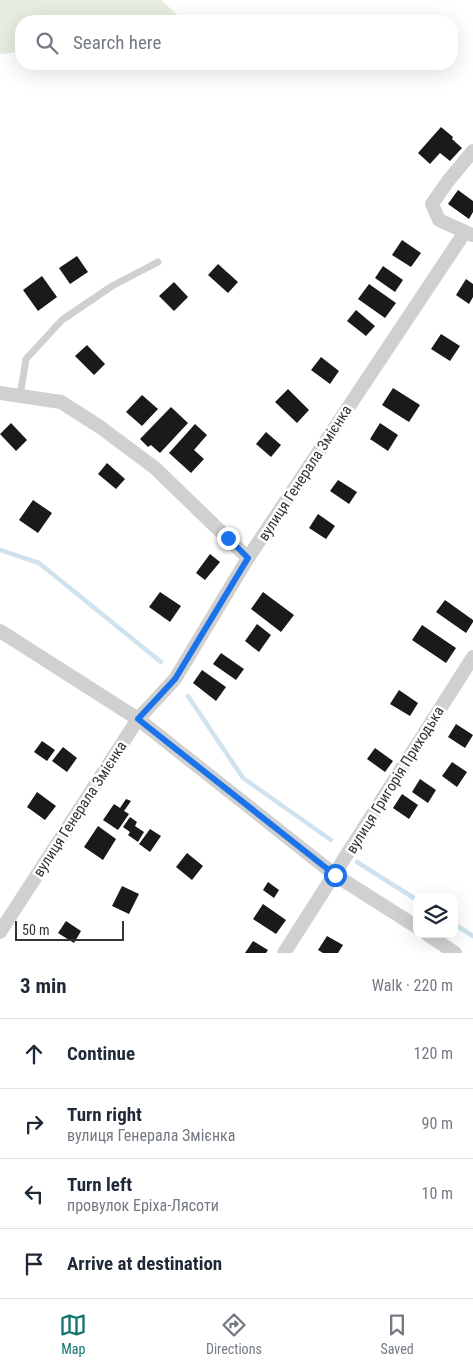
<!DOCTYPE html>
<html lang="en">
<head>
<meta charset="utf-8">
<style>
	:root { --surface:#fff; --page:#f2f2f3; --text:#1f2937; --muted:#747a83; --line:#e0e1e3; --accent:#0f766e }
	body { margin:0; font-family:"Roboto Condensed",sans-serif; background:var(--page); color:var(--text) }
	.controls { position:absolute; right:15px; bottom:15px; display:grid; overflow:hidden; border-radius:10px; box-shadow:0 5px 20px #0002 }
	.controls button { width:45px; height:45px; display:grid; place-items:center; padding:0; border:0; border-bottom:1px solid var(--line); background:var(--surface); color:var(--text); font:25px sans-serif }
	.scale { position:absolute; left:15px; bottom:12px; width:109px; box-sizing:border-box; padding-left:5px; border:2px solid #333; border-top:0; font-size:14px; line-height:18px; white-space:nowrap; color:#333; -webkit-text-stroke:4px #fff; paint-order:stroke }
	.stop { position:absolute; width:15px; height:15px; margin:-11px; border:4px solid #1a73e8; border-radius:50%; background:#fff }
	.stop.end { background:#1a73e8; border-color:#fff; box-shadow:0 1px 5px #0008 }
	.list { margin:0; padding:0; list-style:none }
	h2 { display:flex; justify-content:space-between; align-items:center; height:65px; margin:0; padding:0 20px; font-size:21px }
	h2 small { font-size:16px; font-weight:400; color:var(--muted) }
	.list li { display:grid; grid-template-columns:32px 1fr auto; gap:15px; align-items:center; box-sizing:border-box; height:70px; padding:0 20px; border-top:1px solid var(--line) }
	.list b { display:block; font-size:19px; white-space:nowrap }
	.list p { margin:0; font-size:16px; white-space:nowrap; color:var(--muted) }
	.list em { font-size:16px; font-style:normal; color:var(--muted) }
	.icon { flex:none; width:28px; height:28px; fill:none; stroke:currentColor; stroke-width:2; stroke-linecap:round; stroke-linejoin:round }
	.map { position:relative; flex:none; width:473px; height:953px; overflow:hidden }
	.search { position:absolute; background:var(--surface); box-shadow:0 5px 20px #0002; left:15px; right:15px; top:15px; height:55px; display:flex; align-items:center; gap:12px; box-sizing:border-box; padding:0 18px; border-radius:20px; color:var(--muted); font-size:19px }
	.sheet { height:345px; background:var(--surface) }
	nav { display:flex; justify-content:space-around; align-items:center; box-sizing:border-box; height:70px; border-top:1px solid var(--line); background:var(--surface); font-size:14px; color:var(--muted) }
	nav a { display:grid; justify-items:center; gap:2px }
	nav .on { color:var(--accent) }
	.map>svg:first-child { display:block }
	.green { fill:#e6ecdf }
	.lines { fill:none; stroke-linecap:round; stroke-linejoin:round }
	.stream { stroke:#cfe2ee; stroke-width:4.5 }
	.building { fill:#1a1a1a }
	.service { stroke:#d0d0d0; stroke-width:7 }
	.minor { stroke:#d0d0d0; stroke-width:14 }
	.route { stroke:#1a73e8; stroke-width:6 }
	.labels { text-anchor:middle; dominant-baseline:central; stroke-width:5; stroke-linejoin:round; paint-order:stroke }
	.street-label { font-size:15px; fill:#333; stroke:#fff }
</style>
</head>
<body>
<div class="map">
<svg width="473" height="953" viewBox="0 0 473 953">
	<rect width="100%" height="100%" fill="#fff"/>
	<path class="green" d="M0 0H161L184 21H21V52L0 54Z"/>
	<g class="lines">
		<path class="stream" d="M0 550 39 563 161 662
			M188 696 243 778 331 840
			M357 862 417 900
			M454 924 473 936"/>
	</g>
	<path class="building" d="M441 127 453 137 452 139 462 148 450 161 440 153 430 164 418 153Z
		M458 190 473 201V212L469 219 448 204Z
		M402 240 421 253 411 267 392 255Z
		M77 256 88 272 70 284 59 268Z
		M218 264 238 282 228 293 208 275Z
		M383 266 403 280 395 292 375 278Z
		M42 276 57 297 38 311 23 290Z
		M466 279 473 284V297L469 304 456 295Z
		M174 282 188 297 174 311 159 296Z
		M369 284 396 303 385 318 358 299Z
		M356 310 375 326 366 336 347 321Z
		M441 334 460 346 450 361 431 349Z
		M87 345 105 364 94 375 75 356Z
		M321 357 339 371 330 384 311 370Z
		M393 388 420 405 409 422 382 405Z
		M288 389 309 410 297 423 275 402Z
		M142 395 158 409 142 426 126 412Z
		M171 407 188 423 160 453 151 445 148 447 140 439Z
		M11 423 27 440 16 451 0 434Z
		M380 423 398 435 388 451 370 439Z
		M195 424 207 435 194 450 204 459 191 473 169 453Z
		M266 432 281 445 271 457 256 444Z
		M107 463 125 479 116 489 98 474Z
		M338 480 357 492 349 504 330 491Z
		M33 500 52 513 38 533 19 520Z
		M318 514 335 526 326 539 309 528Z
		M210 554 220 562 205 580 196 573Z
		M160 592 181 606 170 622 149 607Z
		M263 592 294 615 281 632 251 609Z
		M445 600 473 620V622L466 633 436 612Z
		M257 624 271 635 259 652 245 641Z
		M422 625 456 648 446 663 412 640Z
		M221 653 244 669 236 680 213 664Z
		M202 670 226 687 216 701 193 683Z
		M399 690 418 703 410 716 390 704Z
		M456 724 473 735 465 748 448 737Z
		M42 741 55 750 47 761 34 752Z
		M63 747 77 758 67 772 52 761Z
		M375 748 393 761 385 772 367 759Z
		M452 762 467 772 457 787 442 776Z
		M420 779 436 790 428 803 412 792Z
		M37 792 56 806 45 820 27 807Z
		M402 794 418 805 409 819 393 808Z
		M126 799 131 801 124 811 129 814 118 830 103 820 114 804 120 808Z
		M130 817 137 822 135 826 144 832 138 842 128 835 130 832 123 827Z
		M98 826 116 839 103 860 84 847Z
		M150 829 161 836 150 852 139 844Z
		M187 853 203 866 192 880 176 867Z
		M268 882 279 890 274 898 263 890Z
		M122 886 139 894 129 914 112 906Z
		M263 904 286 920 276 934 253 919Z
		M66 921 81 931 74 943 58 933Z
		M327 936 343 945 338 953H323L318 950Z
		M253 941 268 950 266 953H245Z"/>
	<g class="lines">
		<path class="service" d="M20 396 26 359 62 320 112 286 158 262"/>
		<path class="minor" d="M472 235 439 220 432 204 448 181 473 151
			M0 393 61 402 100 427 155 468 248 558
			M0 631 138 719 335 875 417 927
			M0 932 138 719 175 679 248 558 465 232
			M427 934 455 953
			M284 953 473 657"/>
	</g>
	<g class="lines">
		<path class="route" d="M228 538 248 558 175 679 138 719 335 875"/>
	</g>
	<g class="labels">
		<g class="street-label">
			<text transform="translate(305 473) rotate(-57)">вулиця Генерала Змієнка</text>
			<text transform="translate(395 780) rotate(-58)">вулиця Григорія Приходька</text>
			<text transform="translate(80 809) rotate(-57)">вулиця Генерала Змієнка</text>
		</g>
	</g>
</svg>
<div class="controls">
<button><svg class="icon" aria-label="layers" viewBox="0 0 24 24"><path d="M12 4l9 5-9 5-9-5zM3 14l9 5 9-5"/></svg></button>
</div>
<div class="scale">50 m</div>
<div class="stop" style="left:335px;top:875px"></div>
<div class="stop end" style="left:228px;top:538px"></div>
<div class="search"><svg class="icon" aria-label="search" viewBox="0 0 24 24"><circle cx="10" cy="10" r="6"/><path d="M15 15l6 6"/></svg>Search here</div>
</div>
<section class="sheet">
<h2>3 min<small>Walk · 220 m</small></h2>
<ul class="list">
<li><svg class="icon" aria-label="ahead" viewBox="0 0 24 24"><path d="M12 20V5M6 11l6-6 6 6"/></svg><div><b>Continue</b></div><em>120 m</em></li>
<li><svg class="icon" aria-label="right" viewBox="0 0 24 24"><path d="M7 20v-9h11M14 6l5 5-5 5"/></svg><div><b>Turn right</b><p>вулиця Генерала Змієнка</p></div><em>90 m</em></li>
<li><svg class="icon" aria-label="left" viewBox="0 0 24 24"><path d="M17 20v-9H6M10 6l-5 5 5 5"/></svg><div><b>Turn left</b><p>провулок Еріха-Лясоти</p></div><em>10 m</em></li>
<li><svg class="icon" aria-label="arrive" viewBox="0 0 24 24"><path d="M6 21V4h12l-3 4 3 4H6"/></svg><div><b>Arrive at destination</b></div></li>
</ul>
</section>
<nav>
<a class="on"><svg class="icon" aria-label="map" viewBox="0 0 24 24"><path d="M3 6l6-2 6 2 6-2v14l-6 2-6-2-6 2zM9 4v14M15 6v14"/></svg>Map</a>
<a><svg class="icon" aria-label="directions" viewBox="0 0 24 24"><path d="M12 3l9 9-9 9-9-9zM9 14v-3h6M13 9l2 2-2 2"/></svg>Directions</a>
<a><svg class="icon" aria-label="saved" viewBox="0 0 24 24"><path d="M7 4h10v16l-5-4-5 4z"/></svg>Saved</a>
</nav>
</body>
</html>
